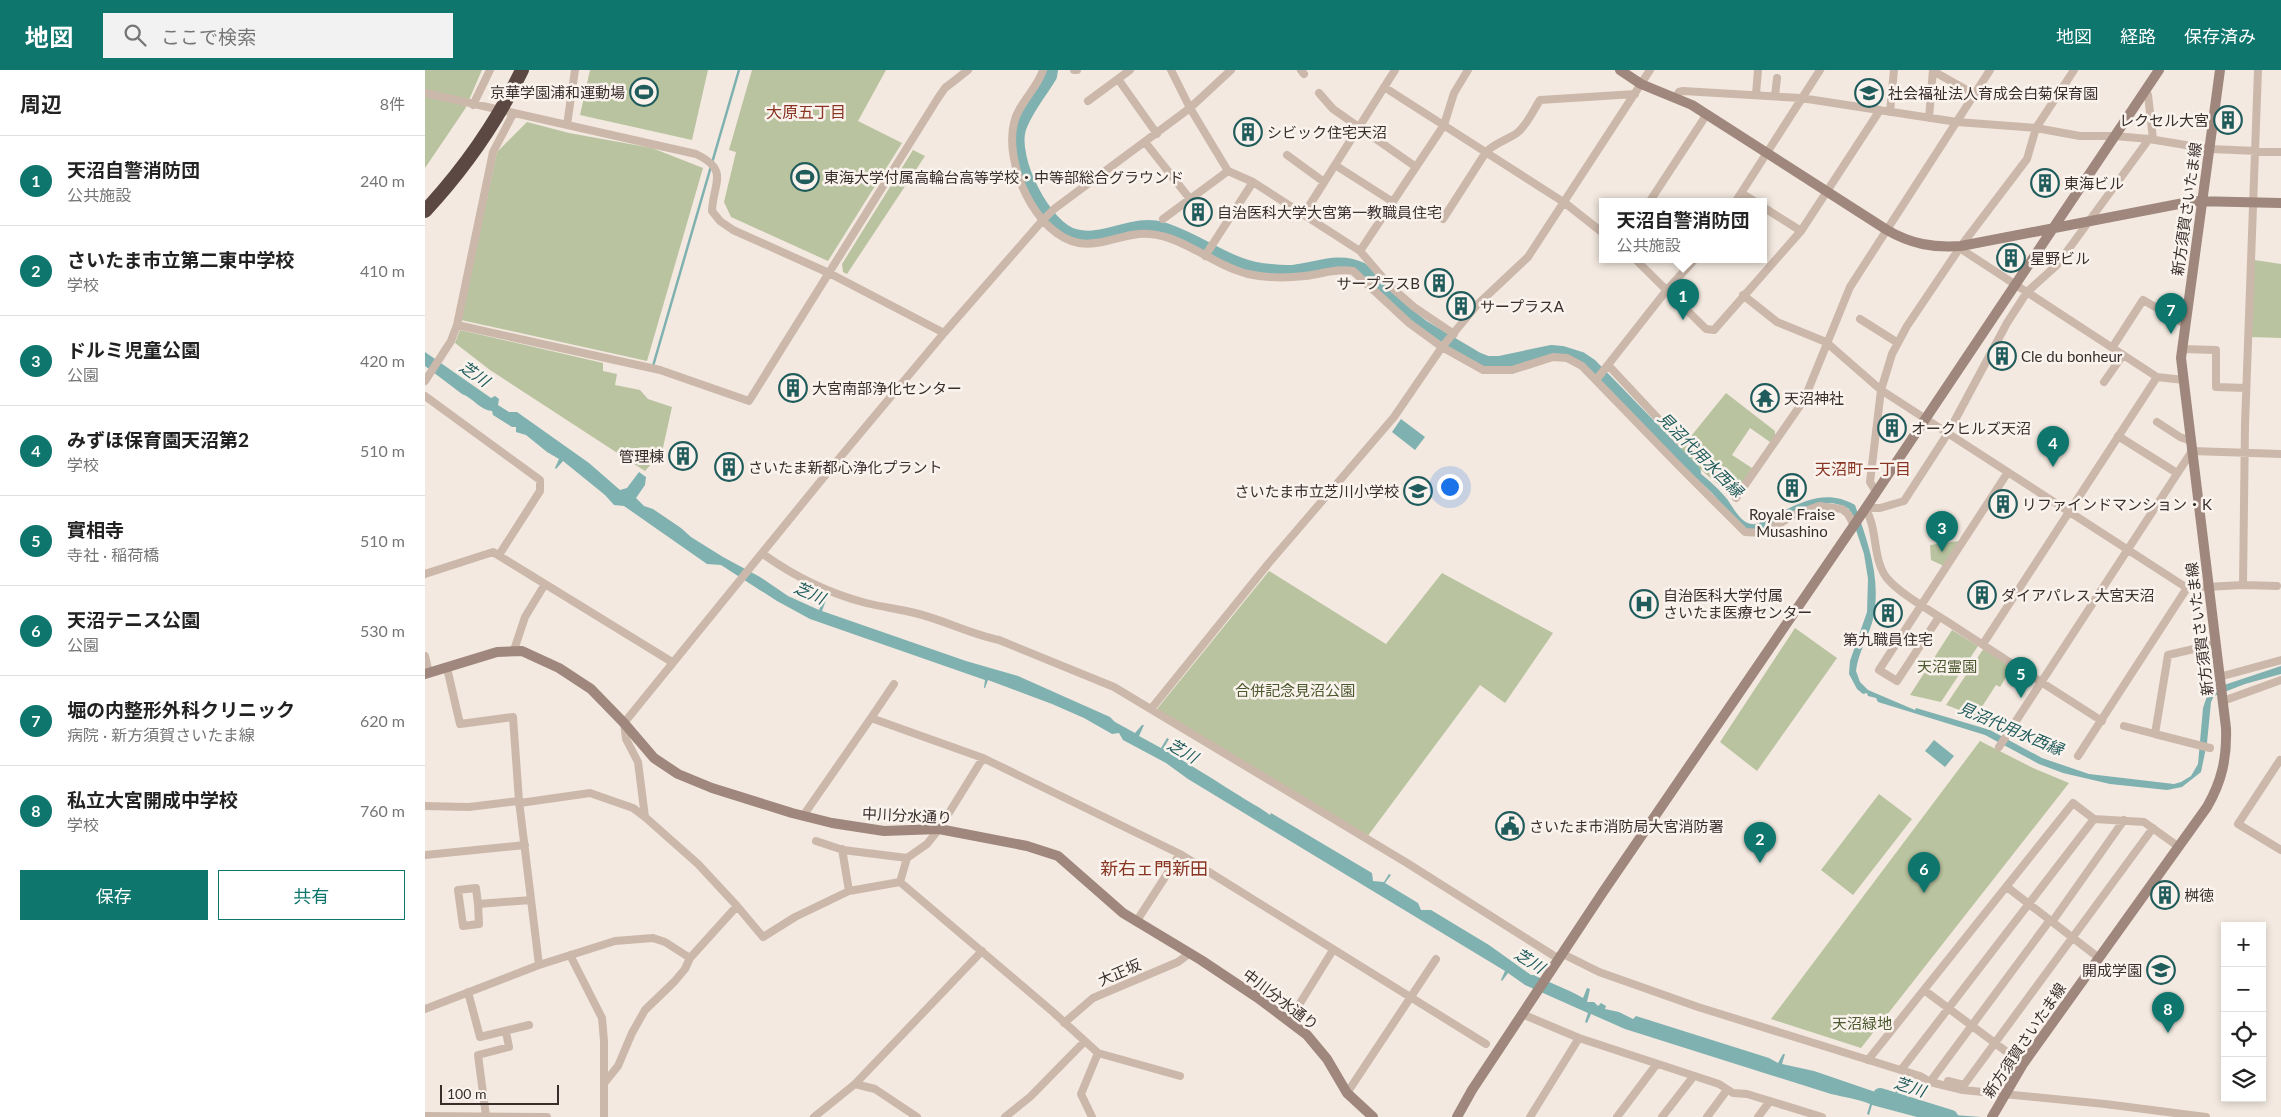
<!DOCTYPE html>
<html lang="ja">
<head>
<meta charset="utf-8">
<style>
	:root { --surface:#fff; --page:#f2f2f2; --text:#222; --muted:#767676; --line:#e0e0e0; --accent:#0f766e }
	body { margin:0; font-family:Lato,"Noto Sans JP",sans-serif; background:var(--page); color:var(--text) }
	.controls { position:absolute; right:15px; bottom:15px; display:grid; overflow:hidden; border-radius:0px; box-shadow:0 2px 8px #0003 }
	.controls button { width:45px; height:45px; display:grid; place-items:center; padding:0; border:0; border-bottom:1px solid var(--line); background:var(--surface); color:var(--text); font:25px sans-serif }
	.scale { position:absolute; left:15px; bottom:12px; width:119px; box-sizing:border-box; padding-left:5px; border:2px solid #3a2e2b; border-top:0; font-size:14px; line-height:18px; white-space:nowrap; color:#3a2e2b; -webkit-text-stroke:4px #faf3ed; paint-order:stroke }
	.you { position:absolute; left:1024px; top:416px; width:18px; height:18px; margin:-12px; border:4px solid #fff; border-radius:50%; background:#1a73e8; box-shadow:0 0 0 8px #1a73e833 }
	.badge { display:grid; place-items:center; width:32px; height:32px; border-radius:50%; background:var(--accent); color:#fff; font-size:16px; font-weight:700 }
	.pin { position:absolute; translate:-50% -41px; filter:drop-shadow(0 1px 2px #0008) }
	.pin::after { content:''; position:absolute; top:26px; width:18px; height:15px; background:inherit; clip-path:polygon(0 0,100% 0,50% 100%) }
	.popup { position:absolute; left:1174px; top:128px; width:168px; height:65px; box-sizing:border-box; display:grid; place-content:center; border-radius:0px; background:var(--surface); filter:drop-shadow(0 1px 4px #0005); font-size:16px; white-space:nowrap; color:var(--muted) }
	.popup b { font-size:19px; color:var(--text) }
	.popup::after { content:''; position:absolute; left:50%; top:100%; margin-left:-10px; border:10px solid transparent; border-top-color:var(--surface) }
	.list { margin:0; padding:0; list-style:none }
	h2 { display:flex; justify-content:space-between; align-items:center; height:65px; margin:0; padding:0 20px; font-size:21px }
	h2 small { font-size:16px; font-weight:400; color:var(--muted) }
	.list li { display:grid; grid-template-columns:32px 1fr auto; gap:15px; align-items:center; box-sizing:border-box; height:90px; padding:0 20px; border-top:1px solid var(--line) }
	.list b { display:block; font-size:19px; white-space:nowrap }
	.list p { margin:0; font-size:16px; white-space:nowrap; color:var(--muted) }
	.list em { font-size:16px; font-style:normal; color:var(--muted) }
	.actions { display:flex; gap:10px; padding:15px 20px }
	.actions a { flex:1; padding:11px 0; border:1px solid var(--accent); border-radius:0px; text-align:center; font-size:18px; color:var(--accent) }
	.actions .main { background:var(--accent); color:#fff }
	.icon { flex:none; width:28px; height:28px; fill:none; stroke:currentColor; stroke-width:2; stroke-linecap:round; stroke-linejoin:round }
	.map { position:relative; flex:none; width:1856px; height:1047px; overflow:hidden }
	header { display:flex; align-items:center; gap:30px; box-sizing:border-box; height:70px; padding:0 25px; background:var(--accent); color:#fff }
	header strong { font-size:24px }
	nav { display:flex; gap:28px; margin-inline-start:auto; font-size:18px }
	.search { width:350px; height:45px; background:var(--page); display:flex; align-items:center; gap:12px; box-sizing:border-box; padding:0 18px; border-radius:0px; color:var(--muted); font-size:19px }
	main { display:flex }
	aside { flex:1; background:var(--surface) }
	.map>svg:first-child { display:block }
	.green { fill:#b9c39f }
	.water { fill:#7fb1b0 }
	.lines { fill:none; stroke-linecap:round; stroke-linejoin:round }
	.stream { stroke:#7fb1b0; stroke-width:2.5 }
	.river { stroke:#7fb1b0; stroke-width:14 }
	.street { stroke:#ccb8ab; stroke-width:8 }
	.secondary { stroke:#a0877d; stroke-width:10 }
	.highway { stroke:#5b4842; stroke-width:14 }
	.labels { text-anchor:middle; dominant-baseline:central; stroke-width:5; stroke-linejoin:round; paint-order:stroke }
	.poi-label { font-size:15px; fill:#3a2e2b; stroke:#faf3ed; text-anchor:start }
	.street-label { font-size:15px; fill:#3a2e2b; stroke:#faf3ed }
	.park-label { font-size:15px; fill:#4b582e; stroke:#faf3ed }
	.neighbourhood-label { font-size:16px; fill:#893523; stroke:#faf3ed }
	.water-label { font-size:16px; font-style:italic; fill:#205c5c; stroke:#faf3ed }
	.quarter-label { font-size:18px; fill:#893523; stroke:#faf3ed }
</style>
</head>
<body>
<header>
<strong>地図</strong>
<div class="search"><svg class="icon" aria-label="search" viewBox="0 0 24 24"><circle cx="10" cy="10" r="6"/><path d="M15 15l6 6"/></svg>ここで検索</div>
<nav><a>地図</a><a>経路</a><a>保存済み</a></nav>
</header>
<main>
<aside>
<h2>周辺<small>8件</small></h2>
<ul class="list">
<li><span class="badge">1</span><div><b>天沼自警消防団</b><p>公共施設</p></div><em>240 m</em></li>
<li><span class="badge">2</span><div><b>さいたま市立第二東中学校</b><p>学校</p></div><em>410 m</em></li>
<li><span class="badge">3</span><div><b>ドルミ児童公園</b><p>公園</p></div><em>420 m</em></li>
<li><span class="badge">4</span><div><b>みずほ保育園天沼第2</b><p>学校</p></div><em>510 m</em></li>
<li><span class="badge">5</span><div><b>實相寺</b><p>寺社 · 稲荷橋</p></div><em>510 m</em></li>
<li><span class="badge">6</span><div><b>天沼テニス公園</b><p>公園</p></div><em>530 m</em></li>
<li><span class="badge">7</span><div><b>堀の内整形外科クリニック</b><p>病院 · 新方須賀さいたま線</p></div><em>620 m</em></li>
<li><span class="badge">8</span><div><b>私立大宮開成中学校</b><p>学校</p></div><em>760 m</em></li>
</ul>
<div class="actions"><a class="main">保存</a><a>共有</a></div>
</aside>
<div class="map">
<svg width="1856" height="1047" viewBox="0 0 1856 1047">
	<rect width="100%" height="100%" fill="#f3e9e0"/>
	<path class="green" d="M0 0H57L40 39 0 98Z
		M165 0H283L267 70 155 45Z
		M327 0H461L433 51 477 73 403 191 306 147 299 132 311 82 304 80Z
		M102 52 144 63 227 78 278 98 222 291 36 250 72 82Z
		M488 80 500 86 422 204 418 202 417 194Z
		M1829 190 1856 194V268L1826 267Z
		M35 260 178 293V301L192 304 190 315 215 320 223 329 247 337 237 382 220 401 65 300 30 273Z
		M1301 323 1350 361V366L1345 372 1325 358 1307 385 1327 398 1309 428 1254 381Z
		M1534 471 1519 496 1506 490 1505 475Z
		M844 501 961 574 1017 503 1128 563 1080 633 1055 615 942 767 732 639Z
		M1370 558 1412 588 1332 701 1295 672Z
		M1527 560 1553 576 1516 632 1485 625Z
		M1559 578 1587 597 1575 617 1571 615 1551 646 1521 635Z
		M1555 671 1608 698 1644 713 1436 978 1346 949Z
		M1454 724 1487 749 1428 825 1396 800Z"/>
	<path class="water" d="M0 282 66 328 70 326 74 329 73 335 84 342H92L164 393 195 420 202 418 214 402 221 407 220 415 211 428 219 436 228 439 256 458 266 467 298 487 335 507 363 526 394 540 398 530H401L397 541 541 591 593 606 685 647 690 652 710 663 717 655H719L714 666 736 678 742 668 744 669 738 679C765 694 789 710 815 726 825 733 835 737 845 745L846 743 947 803 948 811 959 812 964 804 966 805 960 813 993 833 996 840H1006L1064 875 1106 905H1109C1125 913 1143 919 1158 928L1162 918 1165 919 1162 932H1169L1173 936 1176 933 1181 936 1180 939 1194 942 1208 949 1211 946 1344 988 1353 993 1358 984H1360L1357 994 1389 1001 1468 1028 1472 1019H1474L1470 1029 1475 1034 1483 1033 1530 1045 1556 1047H1492L1447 1035 1444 1045 1442 1044 1445 1034C1433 1029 1419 1027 1406 1024L1200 959 1166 944 1162 953 1160 952 1163 943 1100 915 1083 903 1077 911 1076 910 1080 901 763 709 741 693 698 670 694 663 687 664 659 648 627 634 563 610 560 618H559L560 610 385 549 352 531 296 495 282 494 199 436 189 435 180 425 138 391 131 399 130 398 134 389 122 382 101 365 91 362V357H87L68 345 67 341C55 340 48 328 37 324L0 296Z
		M976 349 1000 367 990 380 967 362Z
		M1257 388C1272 401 1290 414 1302 429 1308 437 1315 452 1326 454 1332 455 1338 451 1344 448 1373 434 1399 417 1430 435 1443 473 1458 512 1447 553 1442 569 1433 584 1431 601L1435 612 1443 620 1490 640 1491 638 1565 660 1617 688 1664 704 1749 714 1756 712 1766 706 1773 694 1778 638 1783 623 1787 619 1856 596V604L1820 614 1789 626 1786 632 1782 673 1776 702 1757 717 1742 720 1685 714 1638 703 1614 694 1560 665 1453 632 1451 628 1443 626 1442 623 1438 624 1432 619 1424 604 1425 591 1442 542 1443 509 1439 484 1424 439C1385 416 1354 467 1322 459 1307 455 1298 434 1287 423 1276 412 1264 402 1253 392Z
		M1509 670 1529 686 1520 697 1500 681Z"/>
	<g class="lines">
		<path class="stream" d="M228 296 314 0"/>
		<path class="river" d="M626 0 625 6C615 23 600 40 594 59 585 89 619 158 650 166 679 174 709 150 737 159 775 170 805 199 846 201 855 202 864 203 873 201 895 198 914 189 936 199L980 243 998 257 1052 289 1062 293H1074L1126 282 1137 283 1156 289 1165 295 1269 402
			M1455 1025 1526 1047"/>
		<path class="street" d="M618 0C612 19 593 34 589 53 579 93 610 165 654 173 678 177 702 161 725 164 760 167 789 196 823 204 841 208 862 208 880 206 897 204 912 198 928 201L984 253 1017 277 1058 300H1087L1128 287 1142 288 1157 296 1254 396 1320 462 1338 463 1371 444 1394 436 1417 439 1423 444 1429 455
			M649 0H652
			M746 0 765 38 803 101 828 112 935 181 965 216 989 237 1029 264
			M876 0 879 4
			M1508 1 1549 24
			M693 9 732 64
			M959 17 1140 133 1178 163
			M1720 21 1723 25 1728 69
			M0 23 271 84C305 100 288 113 287 141L295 151 308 160 404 203 519 263
			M894 23 908 39 991 97
			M1331 24 1333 0
			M1350 26 1352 8
			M1250 28 1254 22 1258 21 1376 28 1532 52 1611 58 1655 66H1690L1724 69 1785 79 1856 82
			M663 31 705 0
			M48 35 65 0
			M1465 42 1469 0
			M88 44 68 82 32 255 235 300 324 331 513 28 520 18 543 0
			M1504 48 1508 0
			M142 55 150 0
			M720 72 765 129
			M862 85 899 112
			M910 95 968 132
			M1316 123 1329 131
			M1225 131 1282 44
			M1311 131 1395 0
			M1338 137 1376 161
			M879 144 970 0
			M738 149 803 101
			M1018 149 1061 82C1070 73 1082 70 1092 63 1102 55 1108 41 1115 30L1210 24
			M1536 176 1539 181 1732 307 1759 310
			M935 181 1019 55 1029 23 1043 0
			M780 186 828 112
			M1210 189 1281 259 1289 260 1376 161 1455 40
			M1318 225 1352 252 1401 272 1456 320 1762 518 1818 515 1852 516
			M1435 249 1473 273
			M1687 278 1718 230 1760 254
			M1757 279 1791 280V317L1821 318
			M1183 295 1255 372
			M1171 310 1241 221 1270 189
			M0 311 26 271 32 255
			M1679 312 1698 285
			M0 326 115 410V421L74 485
			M1732 352 1755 367 1766 371
			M1693 366 1752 403
			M1451 422 1445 412 1456 320 1467 284 1482 256 1536 176 1602 89 1611 58 1649 0
			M1311 428 1379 330 1425 217 1565 0
			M1440 438H1455L1479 431 1523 363 1582 253 1602 222 1632 195 1724 69
			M1440 438C1453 458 1447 487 1461 507 1474 524 1511 544 1529 556 1578 588 1628 620 1677 651
			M338 484C370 507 403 523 441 533 457 537 474 539 490 543 519 550 545 564 574 570L689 617 982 793 1134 889
			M0 504 68 482 247 592
			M1818 515 1820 355 1833 0
			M1514 547 1472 611 1454 600 1583 402
			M1558 574 1732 307
			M89 580 100 547 120 514
			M0 586 4 603
			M22 598 35 654 88 647 94 731 114 895
			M1794 607 1856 590
			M1798 631 1856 610
			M726 639 843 494 969 347 1017 277 1052 235 1103 187 1225 0
			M446 648 469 614
			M1699 656 1730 664
			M1574 677 1767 381 1856 384
			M1785 678 1730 664 1743 585 1790 574
			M1653 686 1762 518
			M1855 690 1813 754 1856 780
			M95 733 165 723 208 738 220 747
			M0 736 44 737 94 731
			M378 746 446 648 558 688 755 784 1061 974
			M391 771 418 780 482 788
			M417 779 424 821
			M0 785 100 775
			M475 812 628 942 673 983 656 1024 667 1047
			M1582 817 1674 888
			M53 834 54 854 38 856 33 820 51 818 53 834 106 830
			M312 836 338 867 370 847 424 821 475 812 482 788 502 774 514 759 558 688
			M711 852 755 784
			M1627 852 1699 750
			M1138 884 1174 902 1273 937 1495 1006 1505 1012 1538 1020 1680 1034 1781 1047
			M145 885 177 948 179 971V1047
			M1499 920 1598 994
			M43 922 55 967 104 955
			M0 939 114 895 190 871 228 868 240 872 265 888
			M1097 944 1154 968 1294 1014 1308 1023 1322 1024 1397 1047
			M864 951 908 880
			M639 953 668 928 753 892 765 883
			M673 983 755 1006
			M1443 990 1648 733 1669 749 1719 752 1754 777
			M1476 1000 1669 749
			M1508 1008 1625 850
			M1523 1011 1539 1015 1728 758
			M180 1012 193 996 207 963 220 940 249 912 260 899 265 888 312 836 273 794 220 747 213 692 201 669 199 653 407 397 519 263 617 151 629 139 765 38 806 0
			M430 1014 450 1019 492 1047
			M922 1023 1011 889
			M0 1046 122 1047
			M61 1046 53 985 84 977 81 962
			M389 1047 430 1014 557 881
			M580 1047 605 1027 659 972
			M1105 1047 1154 968
			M1192 1047 1231 995
			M1237 1047 1268 1007
			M1282 1047 1302 1020
			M1333 1047 1345 1031"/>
		<path class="secondary" d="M1195 0 1216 14 1267 35 1462 160C1486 174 1508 178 1536 176L1769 131 1856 133
			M0 604 72 582 97 581 134 598 166 619 199 653 229 688 253 704 287 718 367 743 407 753 459 761 514 759 602 776 633 786 698 843 776 890 833 928 882 965 902 989 922 1023 948 1047
			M1032 1047 1047 1020 1178 822 1438 442 1734 0
			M1567 1047 1598 994 1782 737C1797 711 1802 688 1801 658L1756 288 1795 0"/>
		<path class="highway" d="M0 141C39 99 72 52 97 0"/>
	</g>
	<defs>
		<symbol id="stadium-ring" viewBox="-11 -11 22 22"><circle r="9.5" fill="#faf3ed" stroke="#205c5c" stroke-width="1.5"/><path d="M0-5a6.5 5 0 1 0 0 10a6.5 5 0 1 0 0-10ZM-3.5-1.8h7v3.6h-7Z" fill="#205c5c"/></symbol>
		<symbol id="school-ring" viewBox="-11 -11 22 22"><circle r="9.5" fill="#faf3ed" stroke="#205c5c" stroke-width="1.5"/><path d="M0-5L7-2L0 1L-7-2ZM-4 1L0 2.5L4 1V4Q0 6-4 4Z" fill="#205c5c"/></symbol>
		<symbol id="building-ring" viewBox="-11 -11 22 22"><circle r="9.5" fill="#faf3ed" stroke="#205c5c" stroke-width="1.5"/><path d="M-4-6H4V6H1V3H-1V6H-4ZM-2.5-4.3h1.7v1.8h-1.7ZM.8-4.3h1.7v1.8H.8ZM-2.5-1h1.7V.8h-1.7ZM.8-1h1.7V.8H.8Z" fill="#205c5c"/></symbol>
		<symbol id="temple-ring" viewBox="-11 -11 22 22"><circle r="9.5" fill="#faf3ed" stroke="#205c5c" stroke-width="1.5"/><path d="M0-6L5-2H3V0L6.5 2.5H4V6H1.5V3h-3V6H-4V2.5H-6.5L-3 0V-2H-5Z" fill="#205c5c"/></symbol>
		<symbol id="hospital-ring" viewBox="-11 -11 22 22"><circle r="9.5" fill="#faf3ed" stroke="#205c5c" stroke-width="1.5"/><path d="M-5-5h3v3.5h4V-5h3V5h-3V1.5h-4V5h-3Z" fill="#205c5c"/></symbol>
		<symbol id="civic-ring" viewBox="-11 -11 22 22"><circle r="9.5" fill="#faf3ed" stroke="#205c5c" stroke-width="1.5"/><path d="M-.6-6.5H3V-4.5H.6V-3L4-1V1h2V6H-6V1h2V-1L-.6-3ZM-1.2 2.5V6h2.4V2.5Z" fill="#205c5c"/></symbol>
	</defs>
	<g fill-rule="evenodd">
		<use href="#stadium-ring" x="203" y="6" width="32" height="32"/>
		<use href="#school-ring" x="1428" y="7" width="32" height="32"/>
		<use href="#building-ring" x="1787" y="34" width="32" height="32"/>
		<use href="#building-ring" x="807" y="46" width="32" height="32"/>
		<use href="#stadium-ring" x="364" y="91" width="32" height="32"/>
		<use href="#building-ring" x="1604" y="97" width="32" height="32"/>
		<use href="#building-ring" x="757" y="126" width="32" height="32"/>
		<use href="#building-ring" x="1570" y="172" width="32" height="32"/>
		<use href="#building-ring" x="998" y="197" width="32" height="32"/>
		<use href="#building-ring" x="1020" y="220" width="32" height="32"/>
		<use href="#building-ring" x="1561" y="270" width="32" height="32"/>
		<use href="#building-ring" x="352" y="302" width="32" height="32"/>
		<use href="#temple-ring" x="1324" y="312" width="32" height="32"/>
		<use href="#building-ring" x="1451" y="342" width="32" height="32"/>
		<use href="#building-ring" x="242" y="370" width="32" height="32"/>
		<use href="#building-ring" x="288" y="381" width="32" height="32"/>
		<use href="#building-ring" x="1351" y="402" width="32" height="32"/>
		<use href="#school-ring" x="977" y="405" width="32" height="32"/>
		<use href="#building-ring" x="1562" y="418" width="32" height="32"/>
		<use href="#building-ring" x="1541" y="509" width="32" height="32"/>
		<use href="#hospital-ring" x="1203" y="518" width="32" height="32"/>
		<use href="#building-ring" x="1447" y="527" width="32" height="32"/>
		<use href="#civic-ring" x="1069" y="740" width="32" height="32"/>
		<use href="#building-ring" x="1724" y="809" width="32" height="32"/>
		<use href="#school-ring" x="1720" y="884" width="32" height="32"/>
	</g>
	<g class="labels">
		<g class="poi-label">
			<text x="200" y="22" text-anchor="end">京華学園浦和運動場</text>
			<text x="1463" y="23">社会福祉法人育成会白菊保育園</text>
			<text x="1784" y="50" text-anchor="end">レクセル大宮</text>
			<text x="842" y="62">シビック住宅天沼</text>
			<text x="399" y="107">東海大学付属高輪台高等学校・中等部総合グラウンド</text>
			<text x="1639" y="113">東海ビル</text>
			<text x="792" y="142">自治医科大学大宮第一教職員住宅</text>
			<text x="1605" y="188">星野ビル</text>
			<text x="995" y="213" text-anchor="end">サープラスB</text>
			<text x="1055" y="236">サープラスA</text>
			<text x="1596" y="286">Cle du bonheur</text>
			<text x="387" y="318">大宮南部浄化センター</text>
			<text x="1359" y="328">天沼神社</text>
			<text x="1486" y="358">オークヒルズ天沼</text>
			<text x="239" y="386" text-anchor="end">管理棟</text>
			<text x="323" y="397">さいたま新都心浄化プラント</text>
			<text x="974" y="421" text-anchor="end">さいたま市立芝川小学校</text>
			<text x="1597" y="434">リファインドマンション・K</text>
			<text x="1367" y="444" text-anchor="middle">Royale Fraise<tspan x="1367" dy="17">Musashino</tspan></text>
			<text x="1238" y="525">自治医科大学付属<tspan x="1238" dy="17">さいたま医療センター</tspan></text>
			<text x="1576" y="525">ダイアパレス 大宮天沼</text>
			<text x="1463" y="569" text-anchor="middle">第九職員住宅</text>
			<text x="1104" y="756">さいたま市消防局大宮消防署</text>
			<text x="1759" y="825">桝徳</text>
			<text x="1717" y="900" text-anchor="end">開成学園</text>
		</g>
		<g class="street-label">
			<text transform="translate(1761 139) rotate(-82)">新方須賀さいたま線</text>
			<text transform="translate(1774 559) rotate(-97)">新方須賀さいたま線</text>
			<text transform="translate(482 745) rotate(3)">中川分水通り</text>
			<text transform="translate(694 902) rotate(-23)">大正坂</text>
			<text transform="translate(856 929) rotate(37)">中川分水通り</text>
			<text transform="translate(1599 970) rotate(-56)">新方須賀さいたま線</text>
		</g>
		<g class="park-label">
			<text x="1522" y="596">天沼霊園</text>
			<text x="870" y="620">合併記念見沼公園</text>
			<text x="1437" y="953">天沼緑地</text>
		</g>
		<g class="neighbourhood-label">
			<text x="381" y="41">大原五丁目</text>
			<text x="1438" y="398">天沼町一丁目</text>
		</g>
		<g class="water-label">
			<text transform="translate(50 303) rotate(35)">芝川</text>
			<text transform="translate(1276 384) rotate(45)">見沼代用水西縁</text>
			<text transform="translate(385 522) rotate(24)">芝川</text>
			<text transform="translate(1586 658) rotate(23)">見沼代用水西縁</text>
			<text transform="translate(758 680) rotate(30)">芝川</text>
			<text transform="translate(1105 890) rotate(32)">芝川</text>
			<text transform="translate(1485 1016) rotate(18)">芝川</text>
		</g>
		<g class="quarter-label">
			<text x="729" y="798">新右ェ門新田</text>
		</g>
	</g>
</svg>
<div class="controls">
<button>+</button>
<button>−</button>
<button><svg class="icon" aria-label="locate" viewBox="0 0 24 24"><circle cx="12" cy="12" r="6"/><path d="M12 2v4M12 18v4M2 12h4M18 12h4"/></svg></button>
<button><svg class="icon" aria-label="layers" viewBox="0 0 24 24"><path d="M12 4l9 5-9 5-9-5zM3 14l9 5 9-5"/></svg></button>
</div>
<div class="scale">100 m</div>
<div class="you"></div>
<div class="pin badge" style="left:1258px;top:250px">1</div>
<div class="popup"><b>天沼自警消防団</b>公共施設</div>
<div class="pin badge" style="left:1335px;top:793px">2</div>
<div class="pin badge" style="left:1517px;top:482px">3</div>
<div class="pin badge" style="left:1628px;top:397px">4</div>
<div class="pin badge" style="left:1596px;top:628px">5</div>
<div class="pin badge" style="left:1499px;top:823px">6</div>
<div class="pin badge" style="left:1746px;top:264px">7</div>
<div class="pin badge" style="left:1743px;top:963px">8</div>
</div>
</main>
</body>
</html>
